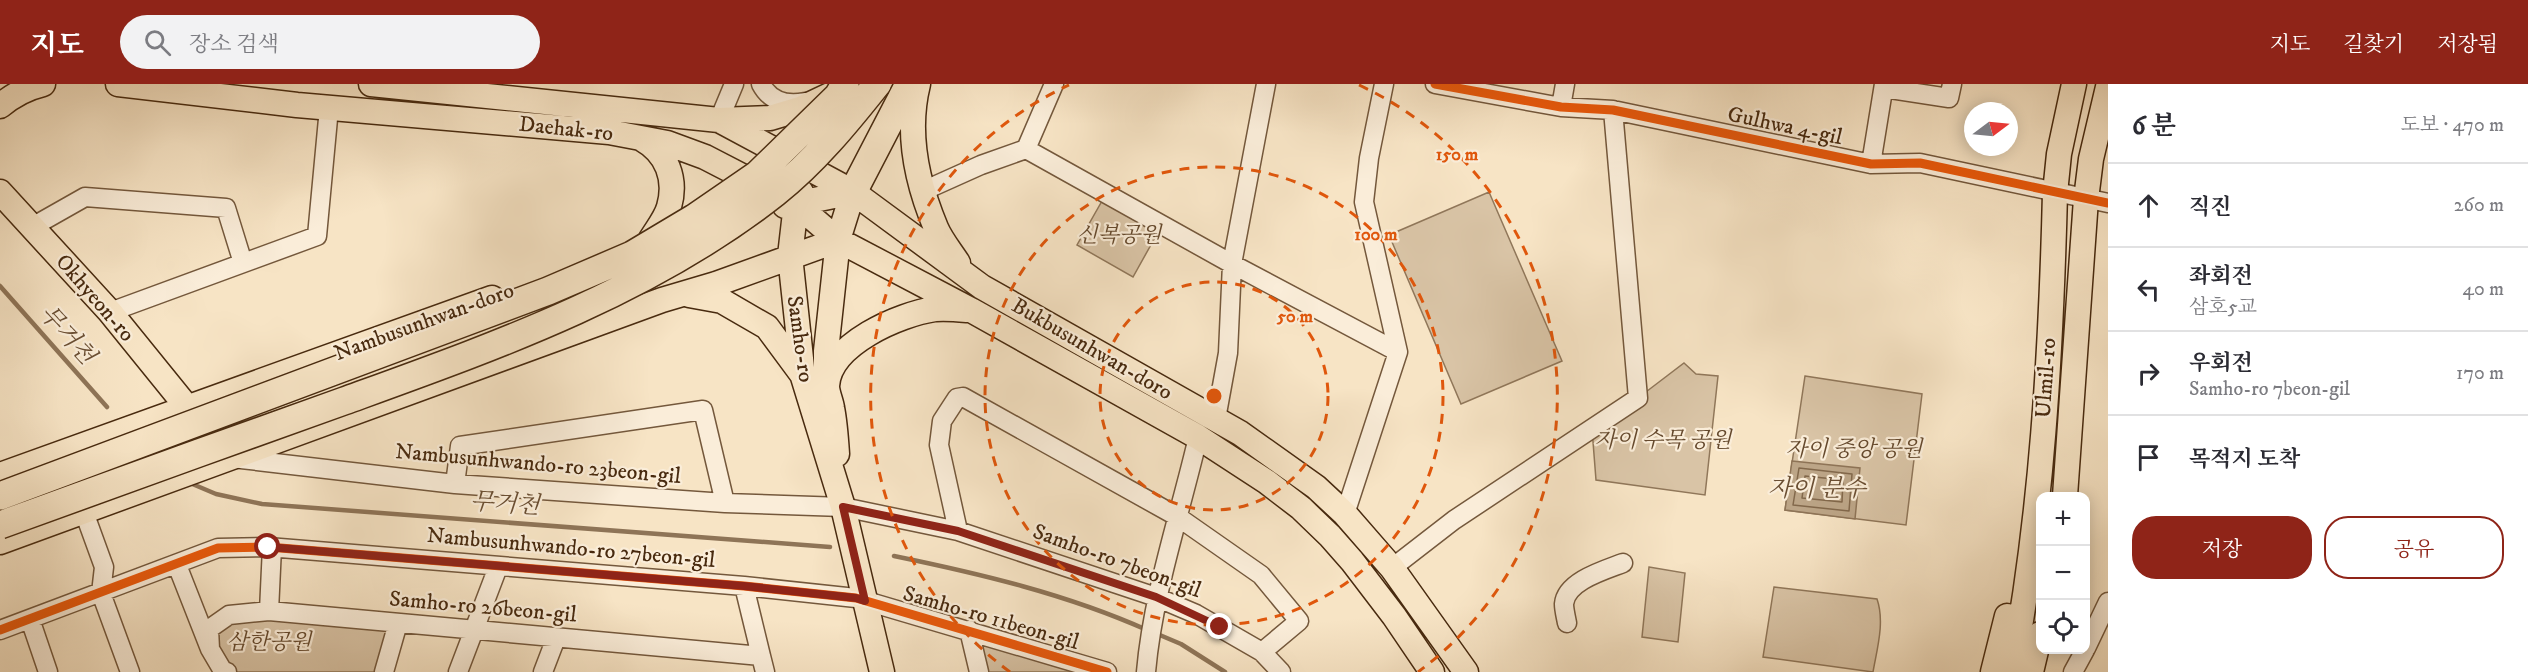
<!DOCTYPE html>
<html lang="ko">
<head>
<meta charset="utf-8">
<style>
	:root { --surface:#fff; --page:#f2f2f3; --text:#2b2b33; --muted:#7c7c81; --line:#e1e1e2; --accent:#8f2418 }
	body { margin:0; font-family:"IM FELL DW Pica","Noto Serif KR",serif; background:var(--page); color:var(--text) }
	.controls { position:absolute; right:18px; bottom:18px; display:grid; overflow:hidden; border-radius:12px; box-shadow:0 3px 15px #0003 }
	.controls button { width:54px; height:54px; display:grid; place-items:center; padding:0; border:0; border-bottom:2px solid var(--line); background:var(--surface); color:var(--text); font:30px sans-serif }
	.compass { position:absolute; left:1964px; top:18px; width:54px; height:54px; border-radius:50%; background:var(--surface); box-shadow:0 3px 15px #0003; rotate:74deg }
	.stop { position:absolute; width:18px; height:18px; margin:-14px; border:4px solid #8f2418; border-radius:50%; background:#fff }
	.stop.end { background:#8f2418; border-color:#fff; box-shadow:0 2px 6px #0008 }
	.list { margin:0; padding:0; list-style:none }
	h2 { display:flex; justify-content:space-between; align-items:center; height:78px; margin:0; padding:0 24px; font-size:26px }
	h2 small { font-size:20px; font-weight:400; color:var(--muted) }
	.list li { display:grid; grid-template-columns:39px 1fr auto; gap:18px; align-items:center; box-sizing:border-box; height:84px; padding:0 24px; border-top:2px solid var(--line) }
	.list b { display:block; font-size:22px; white-space:nowrap }
	.list p { margin:0; font-size:20px; white-space:nowrap; color:var(--muted) }
	.list em { font-size:20px; font-style:normal; color:var(--muted) }
	.actions { display:flex; gap:12px; padding:18px 24px }
	.actions a { flex:1; padding:14px 0; border:2px solid var(--accent); border-radius:24px; text-align:center; font-size:21px; color:var(--accent) }
	.actions .main { background:var(--accent); color:#fff }
	.icon { flex:none; width:33px; height:33px; fill:none; stroke:currentColor; stroke-width:2; stroke-linecap:round; stroke-linejoin:round }
	.map { position:relative; flex:none; width:2108px; height:588px; overflow:hidden }
	header { display:flex; align-items:center; gap:36px; box-sizing:border-box; height:84px; padding:0 30px; background:var(--accent); color:#fff }
	header strong { font-size:28px }
	nav { display:flex; gap:33px; margin-inline-start:auto; font-size:21px }
	.search { width:420px; height:54px; background:var(--page); display:flex; align-items:center; gap:15px; box-sizing:border-box; padding:0 21px; border-radius:33px; color:var(--muted); font-size:22px }
	main { display:flex }
	aside { flex:1; background:var(--surface) }
	.map>svg:first-child { display:block }
	.green { fill:#d9c4a6; stroke:#90775a; stroke-width:1.5 }
	.water { fill:#bca587; stroke:#8e7457; stroke-width:1.5 }
	.lines { fill:none; stroke-linecap:round; stroke-linejoin:round }
	.shore { stroke:#82684b; stroke-width:1.5 }
	.stream { stroke:#8e7457; stroke-width:4.5 }
	.minor-casing { stroke:#74583c; stroke-width:21 }
	.major-casing { stroke:#482a0f; stroke-width:27 }
	.highway-casing { stroke:#482a0f; stroke-width:30 }
	.minor { stroke:#faedd9; stroke-width:18 }
	.major { stroke:#f7e4c5; stroke-width:24 }
	.highway { stroke:#f7e4c5; stroke-width:27 }
	.highway-bridge-casing { stroke:#482a0f; stroke-width:30; stroke-linecap:butt }
	.highway-bridge { stroke:#f7e4c5; stroke-width:27 }
	.cycleway-casing { stroke:#faedd9; stroke-width:13 }
	.cycleway { stroke:#e8590c; stroke-width:9 }
	.route { stroke:#8f2418; stroke-width:8 }
	.ring { fill:none; stroke:#e0570c; stroke-width:3; stroke-dasharray:10 8 }
	.labels { text-anchor:middle; dominant-baseline:central; stroke-width:4.5; stroke-linejoin:round; paint-order:stroke }
	.street-label { font-size:22px; fill:#482a0f; stroke:#faedd9 }
	.park-label { font-size:22px; font-style:italic; fill:#65492d; stroke:#faedd9 }
	.water-label { font-size:24px; font-style:italic; fill:#6b4f33; stroke:#faedd9 }
	.centre { fill:#e0570c; stroke:#faedd9; stroke-width:3 }
	.ring-label { font-size:18px; text-anchor:middle; font-weight:bold; fill:#e0570c; stroke:#faedd9; stroke-width:4.5; stroke-linejoin:round; paint-order:stroke }
</style>
</head>
<body>
<header>
<strong>지도</strong>
<div class="search"><svg class="icon" aria-label="search" viewBox="0 0 24 24"><circle cx="10" cy="10" r="6"/><path d="M15 15l6 6"/></svg>장소 검색</div>
<nav><a>지도</a><a>길찾기</a><a>저장됨</a></nav>
</header>
<main>
<div class="map">
<svg width="2108" height="588" viewBox="0 0 2108 588">
	<rect width="100%" height="100%" fill="#f7e4c5"/>
	<filter id="stains"><feTurbulence type="fractalNoise" baseFrequency=".00333" numOctaves="4"/><feColorMatrix values="0 0 0 0 .2 0 0 0 0 .09 0 0 0 0 .02 0 0 0 .5 -.17"/></filter>
	<radialGradient id="worn" r=".72"><stop offset=".6" stop-color="#630" stop-opacity="0"/><stop offset="1" stop-color="#630" stop-opacity=".3"/></radialGradient>
	<path class="green" d="M1489 108 1562 277 1461 320 1389 151Z
		M1106 110 1162 141 1133 193 1077 161Z
		M1684 279 1696 290 1718 292 1705 411 1596 396 1592 345 1638 314Z
		M1805 292 1922 310 1906 441 1785 426Z
		M1649 483 1685 489 1678 558 1642 553Z
		M1774 503 1877 515C1885 538 1877 565 1873 588L1763 573Z
		M229 531 398 539 384 588H227L209 545Z
		M979 555 1082 588H987Z"/>
	<path class="water" d="M1792 377 1860 384 1855 435 1785 426Z"/>
	<g class="lines">
		<path class="shore" d="M1799 384 1852 390 1849 427 1793 421Z
			M1805 392 1843 396 1842 418 1802 414Z"/>
		<path class="stream" d="M0 202 107 323
			M190 399 216 410 262 420 830 463
			M894 472C981 490 1066 510 1147 546
			M1155 549 1181 560 1225 588"/>
		<defs>
			<path id="minor" d="M761 0C770 17 786 22 805 18
				M1435 0 1561 23 1613 26 1871 80 1920 79 2108 119
				M1884 4 1949 14 1952 0
				M1561 23 1565 0
				M719 36 734 0
				M1026 65 1232 180 1398 268
				M1871 80 1884 0
				M923 107 981 81 1026 65 1054 0
				M32 143 85 113 226 124 243 179
				M110 228 317 152 329 24
				M1216 335 1228 269 1232 180 1266 0
				M232 374 455 400 725 419 843 423 958 447 1156 513 1196 530 1262 568 1281 588
				M455 400 460 362 703 326 725 419
				M84 428 104 483 101 509 130 588
				M1345 430 1398 268 1364 118 1369 74 1384 0
				M958 447 939 361 942 337 957 314 963 313 1178 433 1261 491 1299 537 1262 568
				M177 481 210 565 223 587 227 588
				M1392 484 1454 436 1638 314 1613 26
				M744 502 761 572
				M269 527 272 463
				M30 535 48 588
				M1567 539C1566 533 1564 526 1564 520 1566 497 1605 486 1623 479
				M0 546 218 464 268 463 744 502 856 514 1107 588
				M969 546 979 588
				M2086 564 2108 518
				M210 565 209 545 229 531 269 527 761 572 765 588
				M384 588 398 539
				M458 588 498 483
				M543 588 556 554
				M1146 588C1153 508 1180 431 1198 353
				M2073 588 2085 566"/>
			<path id="major" d="M118 0 297 21 609 48 667 59 705 73 796 120 838 156 971 226 1198 353 1267 398 1301 424 1330 452 1352 477 1394 532 1432 588
				M371 0 719 36 853 108 982 203 1240 349 1316 403 1345 430 1392 484 1466 588
				M918 0C906 48 917 99 936 144 941 156 951 168 958 179
				M0 22C13 11 26 4 43 0
				M719 36 770 34 800 25 834 9
				M642 55C667 69 677 95 669 123 666 134 657 145 651 155
				M0 108 110 228 187 323
				M801 108 796 120 790 172 803 293 843 423 882 588
				M785 122 853 108
				M689 211 722 217 767 243 801 289
				M826 297V267L838 156 853 108
				M837 370C836 355 835 339 832 324 831 317 827 309 827 302 829 260 900 230 935 225 945 224 956 225 967 226
				M0 391 492 214
				M2065 412 2086 115 2091 75 2108 3
				M0 458 662 216 716 200 838 156
				M1993 588 2007 532
				M2012 588C2042 430 2051 269 2055 109L2059 70 2074 0
				M2031 588 2040 550"/>
			<path id="highway" d="M853 108 909 0"/>
		</defs>
		<use href="#minor" class="minor-casing"/>
		<use href="#major" class="major-casing"/>
		<use href="#highway" class="highway-casing"/>
		<use href="#minor" class="minor"/>
		<use href="#major" class="major"/>
		<use href="#highway" class="highway"/>
		<defs>
			<path id="highway-bridge" d="M0 412 548 207 632 171 694 134 758 90 838 12 845 0
				M0 441C115 399 229 358 344 317 493 263 648 209 775 109 814 78 846 39 877 0"/>
		</defs>
		<use href="#highway-bridge" class="highway-bridge-casing"/>
		<use href="#highway-bridge" class="highway-bridge"/>
		<defs>
			<path id="cycleway" d="M1435 0 1561 23 1613 26 1871 80 1920 79 2108 119
				M0 546 218 464 268 463 744 502 856 514 1107 588"/>
		</defs>
		<use href="#cycleway" class="cycleway-casing"/>
		<use href="#cycleway" class="cycleway"/>
	</g>
	<g class="lines">
		<path class="route" d="M268 463 744 502 856 514 865 517 843 423 958 447 1156 513 1220 543"/>
	</g>
	<g class="ring">
		<circle cx="1214" cy="312" r="114"/>
		<circle cx="1214" cy="312" r="229"/>
		<path d="M1010 588A343 343 0 0 1 1069 1M1359 1A343 343 0 0 1 1418 588"/>
	</g>
	<g class="labels">
		<g class="street-label">
			<text transform="translate(1785 42) rotate(12)">Gulhwa 4-gil</text>
			<text transform="translate(566 45) rotate(6)">Daehak-ro</text>
			<text transform="translate(95 214) rotate(49)">Okhyeon-ro</text>
			<text transform="translate(424 238) rotate(-20)">Nambusunhwan-doro</text>
			<text transform="translate(800 255) rotate(82)">Samho-ro</text>
			<text transform="translate(1092 265) rotate(30)">Bukbusunhwan-doro</text>
			<text transform="translate(2046 294) rotate(-86)">Ulmil-ro</text>
			<text transform="translate(538 380) rotate(5)">Nambusunhwando-ro 23beon-gil</text>
			<text transform="translate(571 464) rotate(5)">Nambusunhwando-ro 27beon-gil</text>
			<text transform="translate(1117 477) rotate(20)">Samho-ro 7beon-gil</text>
			<text transform="translate(483 523) rotate(5)">Samho-ro 26beon-gil</text>
			<text transform="translate(991 534) rotate(16)">Samho-ro 11beon-gil</text>
		</g>
		<g class="park-label">
			<text x="1119" y="151">신복공원</text>
			<text x="1663" y="356">자이 수목 공원</text>
			<text x="1854" y="365">자이 중앙 공원</text>
			<text x="269" y="558">삼한공원</text>
		</g>
		<g class="water-label">
			<text transform="translate(67 251) rotate(48)">무거천</text>
			<text x="1817" y="405">자이 분수</text>
			<text transform="translate(505 420) rotate(4)">무거천</text>
		</g>
	</g>
	<circle cx="1214" cy="312" r="9" class="centre"/>
	<g class="ring-label">
		<text x="1457" y="76">150 m</text>
		<text x="1376" y="156">100 m</text>
		<text x="1295" y="238">50 m</text>
	</g>
	<rect width="100%" height="100%" filter="url(#stains)"/>
	<rect width="100%" height="100%" fill="url(#worn)"/>
</svg>
<div class="controls">
<button>+</button>
<button>−</button>
<button><svg class="icon" aria-label="locate" viewBox="0 0 24 24"><circle cx="12" cy="12" r="6"/><path d="M12 2v4M12 18v4M2 12h4M18 12h4"/></svg></button>
</div>
<svg class="compass" viewBox="-18 -18 36 36"><path d="M0-13l5 13h-10z" fill="#e53935"/><path d="M0 13l5-13h-10z" fill="#7c7c81"/></svg>
<div class="stop" style="left:268px;top:463px"></div>
<div class="stop end" style="left:1220px;top:543px"></div>
</div>
<aside>
<h2>6 분<small>도보 · 470 m</small></h2>
<ul class="list">
<li><svg class="icon" aria-label="ahead" viewBox="0 0 24 24"><path d="M12 20V5M6 11l6-6 6 6"/></svg><div><b>직진</b></div><em>260 m</em></li>
<li><svg class="icon" aria-label="left" viewBox="0 0 24 24"><path d="M17 20v-9H6M10 6l-5 5 5 5"/></svg><div><b>좌회전</b><p>삼호5교</p></div><em>40 m</em></li>
<li><svg class="icon" aria-label="right" viewBox="0 0 24 24"><path d="M7 20v-9h11M14 6l5 5-5 5"/></svg><div><b>우회전</b><p>Samho-ro 7beon-gil</p></div><em>170 m</em></li>
<li><svg class="icon" aria-label="arrive" viewBox="0 0 24 24"><path d="M6 21V4h12l-3 4 3 4H6"/></svg><div><b>목적지 도착</b></div></li>
</ul>
<div class="actions"><a class="main">저장</a><a>공유</a></div>
</aside>
</main>
</body>
</html>
